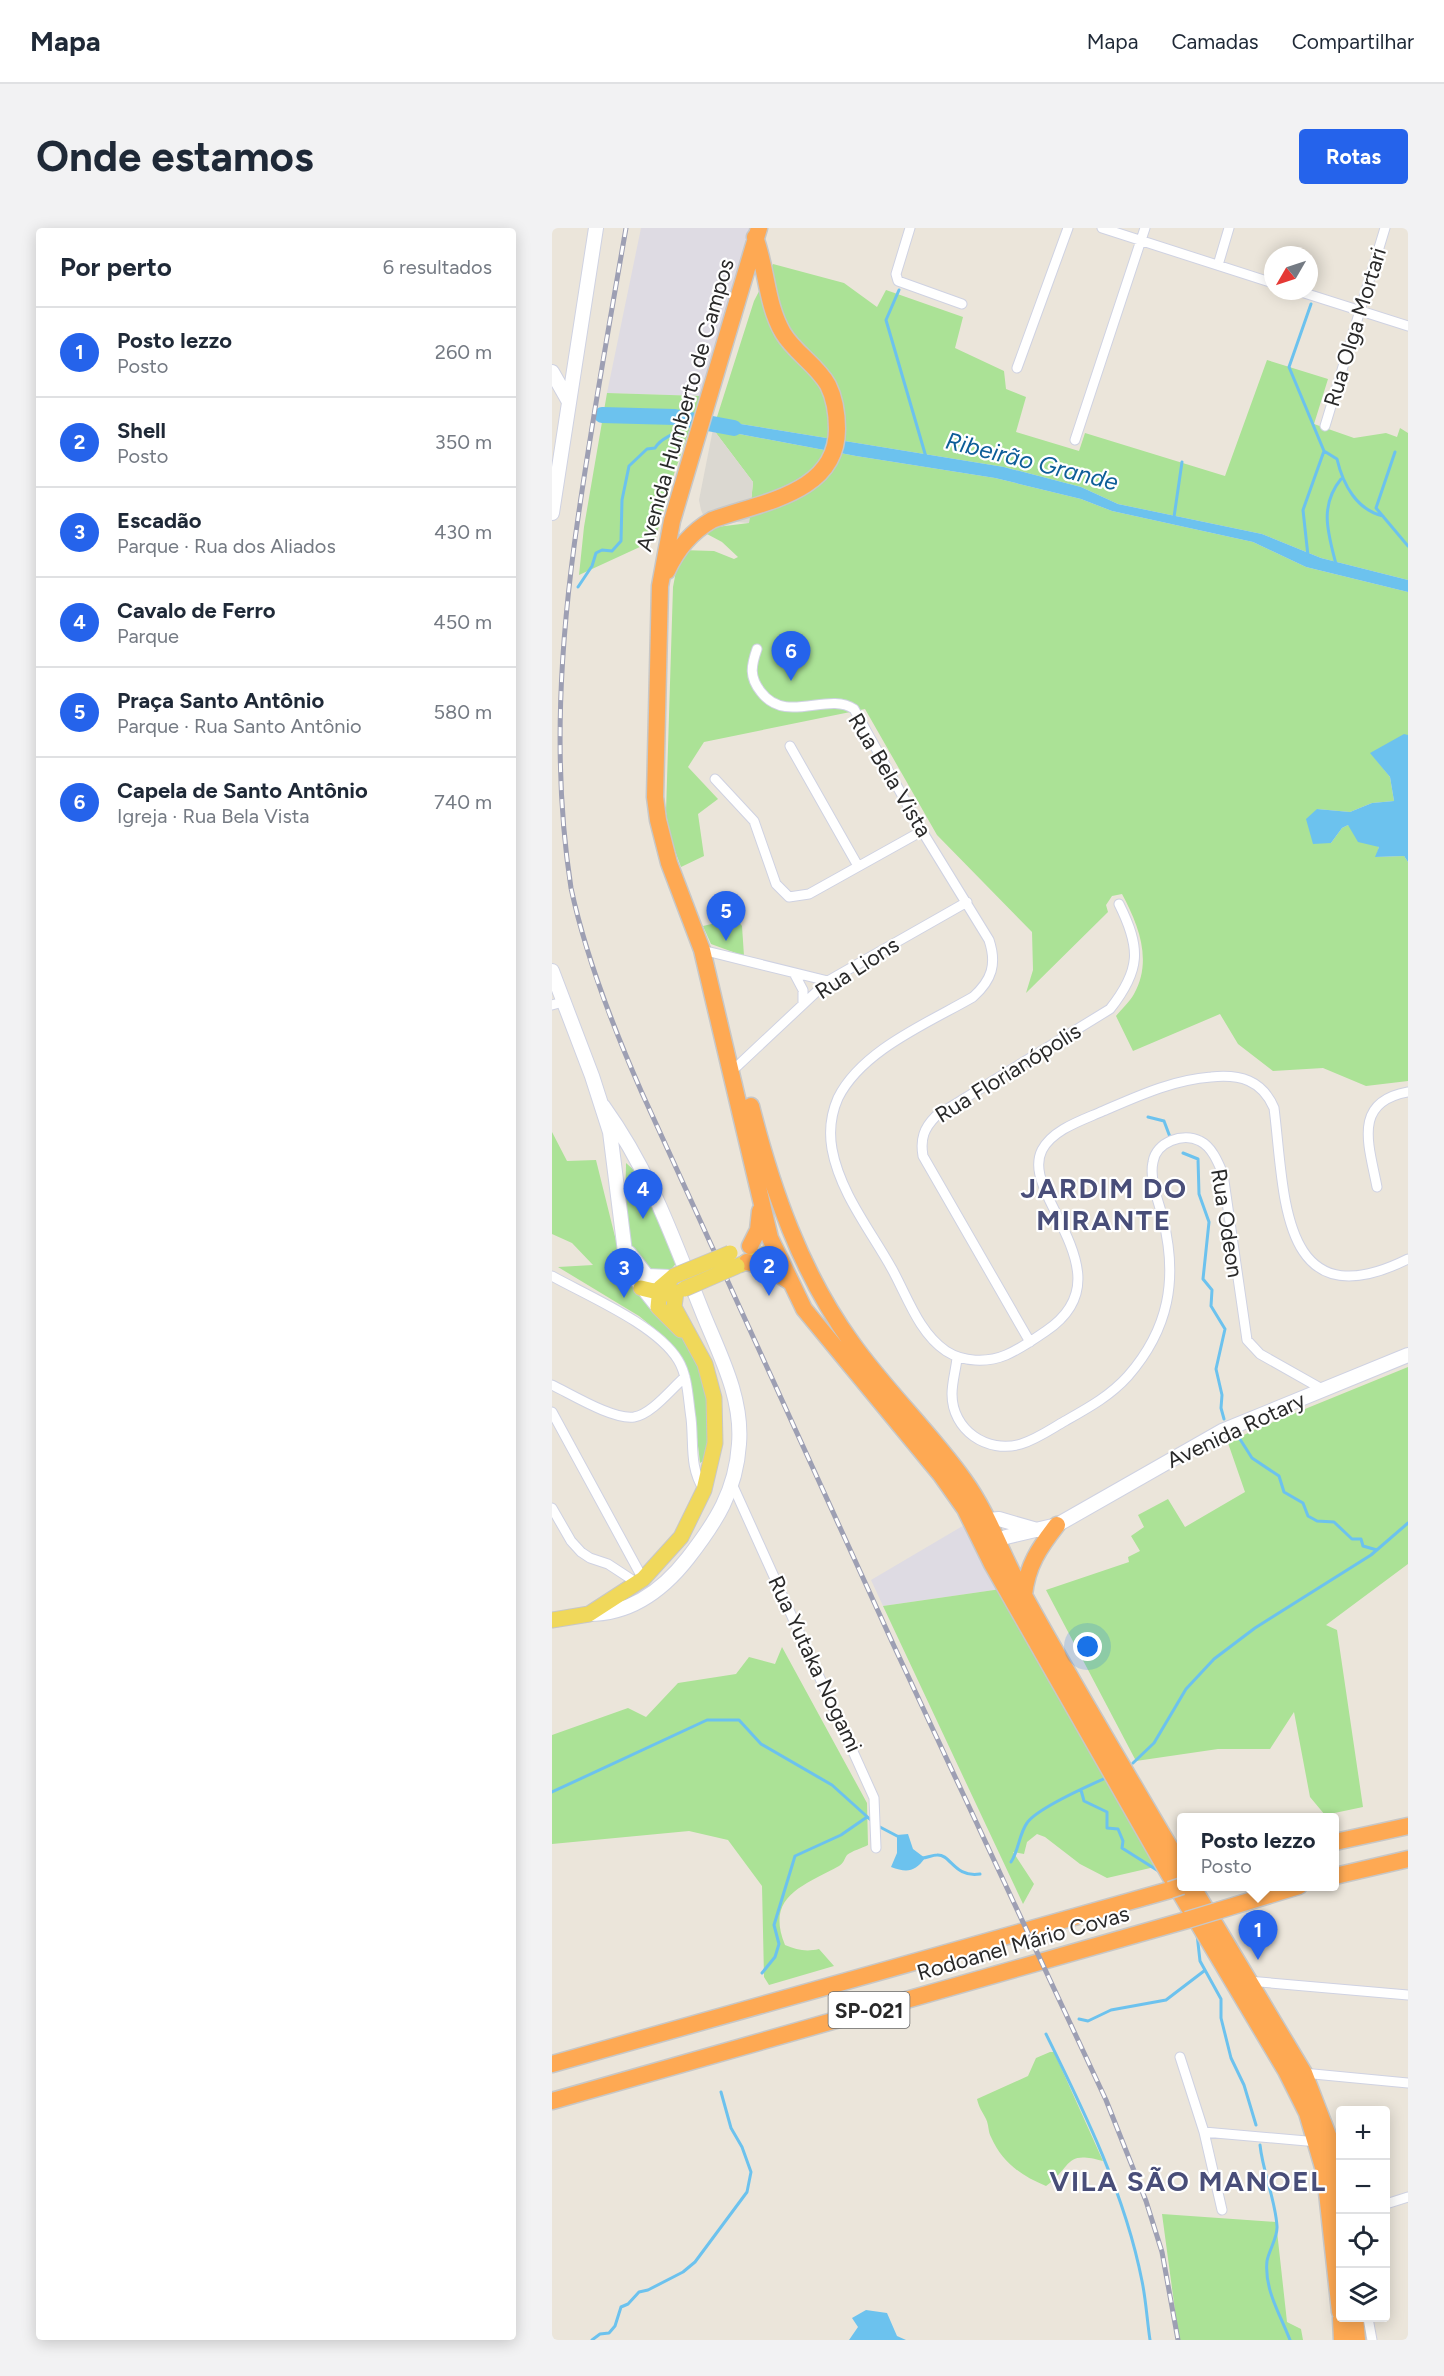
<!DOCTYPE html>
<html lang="pt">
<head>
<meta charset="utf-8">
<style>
	:root { --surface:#fff; --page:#f2f2f3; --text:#1f2937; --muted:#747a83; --line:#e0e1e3; --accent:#2563eb }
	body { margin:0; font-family:Figtree,sans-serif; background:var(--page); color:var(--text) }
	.controls { position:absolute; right:18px; bottom:18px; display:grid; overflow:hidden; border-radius:6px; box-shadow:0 3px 15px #0003 }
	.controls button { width:54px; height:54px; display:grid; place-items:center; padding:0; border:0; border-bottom:2px solid var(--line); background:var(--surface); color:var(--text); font:30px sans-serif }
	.compass { position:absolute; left:712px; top:18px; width:54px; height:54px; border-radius:50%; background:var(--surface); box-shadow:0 3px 15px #0003; rotate:231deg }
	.you { position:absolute; left:536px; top:1419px; width:21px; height:21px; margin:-15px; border:4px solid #fff; border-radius:50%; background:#1a73e8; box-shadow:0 0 0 9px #1a73e833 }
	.badge { display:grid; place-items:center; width:39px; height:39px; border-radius:50%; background:var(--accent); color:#fff; font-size:20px; font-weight:700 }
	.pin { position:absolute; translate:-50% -50px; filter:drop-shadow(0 2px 3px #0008) }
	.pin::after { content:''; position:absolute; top:32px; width:21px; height:18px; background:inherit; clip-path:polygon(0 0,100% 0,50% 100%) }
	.popup { position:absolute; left:625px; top:1585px; width:162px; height:78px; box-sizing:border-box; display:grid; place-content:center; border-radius:6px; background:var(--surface); filter:drop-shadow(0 2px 4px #0005); font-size:20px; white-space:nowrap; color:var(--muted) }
	.popup b { font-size:22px; color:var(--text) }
	.popup::after { content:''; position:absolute; left:50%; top:100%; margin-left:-12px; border:12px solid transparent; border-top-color:var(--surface) }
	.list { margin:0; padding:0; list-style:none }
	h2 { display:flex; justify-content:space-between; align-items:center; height:78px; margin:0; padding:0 24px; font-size:26px }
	h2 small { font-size:20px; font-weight:400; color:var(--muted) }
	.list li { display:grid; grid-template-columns:39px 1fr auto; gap:18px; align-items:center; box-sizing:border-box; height:90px; padding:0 24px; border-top:2px solid var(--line) }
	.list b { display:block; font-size:22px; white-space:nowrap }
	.list p { margin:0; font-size:20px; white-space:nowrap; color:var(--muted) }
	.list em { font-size:20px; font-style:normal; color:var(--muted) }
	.icon { flex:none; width:33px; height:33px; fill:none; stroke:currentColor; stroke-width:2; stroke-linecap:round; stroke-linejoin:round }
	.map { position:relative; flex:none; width:856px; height:2112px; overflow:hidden; border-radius:6px }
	header { display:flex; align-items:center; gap:36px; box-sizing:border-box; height:84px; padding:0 30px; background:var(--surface); border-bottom:2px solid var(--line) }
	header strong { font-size:28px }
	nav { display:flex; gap:33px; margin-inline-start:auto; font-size:21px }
	.intro { display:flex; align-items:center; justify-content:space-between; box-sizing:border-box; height:144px; padding:0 36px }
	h1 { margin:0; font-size:42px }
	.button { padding:15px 27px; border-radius:6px; background:var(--accent); color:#fff; font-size:21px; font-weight:700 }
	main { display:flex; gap:36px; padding:0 36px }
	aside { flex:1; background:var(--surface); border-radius:6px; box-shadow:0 3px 15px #0003 }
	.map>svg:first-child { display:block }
	.industrial { fill:#dedbe3 }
	.green { fill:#abe296 }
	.plaza { fill:#dbd8d1 }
	.water { fill:#6cc2ee }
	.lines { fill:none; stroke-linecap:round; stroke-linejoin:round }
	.stream { stroke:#6cc2ee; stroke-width:3 }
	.river { stroke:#6cc2ee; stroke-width:16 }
	.street-casing { stroke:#cfd2e2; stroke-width:11 }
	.secondary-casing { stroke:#cfd2e2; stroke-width:16 }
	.primary-casing { stroke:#c7c7c7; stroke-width:17 }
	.highway-casing { stroke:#c7c7c7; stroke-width:19 }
	.street { stroke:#fff; stroke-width:9 }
	.secondary { stroke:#fff; stroke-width:14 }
	.primary { stroke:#f0d85a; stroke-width:15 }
	.highway { stroke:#fea953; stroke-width:16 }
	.rail-casing { stroke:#9d9fb3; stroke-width:5 }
	.rail { stroke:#fff; stroke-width:3; stroke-dasharray:9; stroke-linecap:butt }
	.primary-bridge-casing { stroke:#c7c7c7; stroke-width:17; stroke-linecap:butt }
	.highway-bridge-casing { stroke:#c7c7c7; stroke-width:19; stroke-linecap:butt }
	.primary-bridge { stroke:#f0d85a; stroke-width:15 }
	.highway-bridge { stroke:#fea953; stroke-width:16 }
	.labels { text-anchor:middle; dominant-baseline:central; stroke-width:4.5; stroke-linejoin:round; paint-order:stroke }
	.shield { fill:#fff; stroke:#696969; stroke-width:1.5 }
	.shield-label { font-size:21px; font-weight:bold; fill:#292929 }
	.street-label { font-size:22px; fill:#292929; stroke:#fff }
	.water-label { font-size:24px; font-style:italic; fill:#0d5e98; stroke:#fff }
	.district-label { font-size:28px; font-weight:bold; letter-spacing:1.5px; fill:#494e79; stroke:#fff }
</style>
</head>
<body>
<header>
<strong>Mapa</strong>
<nav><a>Mapa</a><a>Camadas</a><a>Compartilhar</a></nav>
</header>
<div class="intro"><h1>Onde estamos</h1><a class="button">Rotas</a></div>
<main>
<aside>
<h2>Por perto<small>6 resultados</small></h2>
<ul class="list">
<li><span class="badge">1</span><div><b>Posto Iezzo</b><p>Posto</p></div><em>260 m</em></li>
<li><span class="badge">2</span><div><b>Shell</b><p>Posto</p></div><em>350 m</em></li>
<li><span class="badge">3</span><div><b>Escadão</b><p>Parque · Rua dos Aliados</p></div><em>430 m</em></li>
<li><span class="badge">4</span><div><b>Cavalo de Ferro</b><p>Parque</p></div><em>450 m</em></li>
<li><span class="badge">5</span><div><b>Praça Santo Antônio</b><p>Parque · Rua Santo Antônio</p></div><em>580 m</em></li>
<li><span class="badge">6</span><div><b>Capela de Santo Antônio</b><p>Igreja · Rua Bela Vista</p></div><em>740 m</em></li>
</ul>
</aside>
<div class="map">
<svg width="856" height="2112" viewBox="0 0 856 2112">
	<rect width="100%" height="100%" fill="#ebe5da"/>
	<path class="industrial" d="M89 0H201L149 168 55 165Z
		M414 1296 449 1361 331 1378 319 1352Z"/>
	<path class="green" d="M221 36 292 55 325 79 334 62 411 89 403 120 452 143 454 161 474 169 464 204 527 223 533 205 673 248 715 132 776 151 762 196 802 210 834 205 845 209 848 200 856 205V352L769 330 710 306 566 276 529 259 452 239 164 192 202 73Z
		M55 165 149 168 122 246 103 312 27 347 32 299Z
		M161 201 304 228 443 250 529 271 560 283 701 314 754 339 856 364V507L819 525 838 549 842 573 820 575 798 584 765 581 779 615 790 600 796 597 827 619 824 629 852 628 856 634V853L814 858 771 840 721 843 686 816 668 786 581 823 564 788C570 781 578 773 582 766 601 732 586 696 570 666L560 668 554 677 556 684 474 765 481 742 480 704 385 607 313 481 152 514 136 539 166 571 146 586 152 628 129 639 118 609 114 584 121 359 128 322 162 323 182 331 186 329 170 314 155 306 157 300 197 295 201 254Z
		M168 694H187L190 698 192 728 159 716 151 698Z
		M0 904 15 933 44 932 73 1049 138 1117 153 1148 158 1181 154 1231 148 1235 139 1157 131 1133 113 1109 87 1088 6 1039 41 1037 20 1015 0 1006Z
		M74 935 83 943 125 1034 118 1043 105 1045C95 1039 87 1035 81 1024 70 1006 74 958 74 935Z
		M856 1139V1336L774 1397 785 1402 811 1579 773 1587 758 1569 742 1484 718 1521H666L584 1533 494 1362 577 1334 576 1329 588 1323 579 1308 592 1299 586 1287 616 1271 633 1299 693 1264 676 1215 704 1201Z
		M449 1361 607 1638 555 1650 528 1636 493 1609 485 1606 475 1614 472 1626 461 1624 482 1656 471 1676 331 1378Z
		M230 1419 315 1575 316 1617C310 1620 300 1623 295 1627 292 1631 292 1635 287 1638 251 1658 213 1668 233 1717 245 1722 254 1724 267 1721L282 1738 217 1757 212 1749 210 1658 176 1612 137 1603 0 1616V1507L76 1480 94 1489 126 1455 184 1446 197 1429 223 1436Z
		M498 1824H502L551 1933C512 1922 521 1938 494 1958 469 1948 450 1934 439 1909 436 1904 437 1897 434 1891 430 1883 427 1880 425 1871L476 1848 484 1830Z
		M610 1986 724 1994 735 2094 749 2101 751 2112H627Z"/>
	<path class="plaza" d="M161 201 201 254 197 295 185 294 157 300 149 282 147 272Z"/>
	<path class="water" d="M164 192 452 239 529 259 566 276 710 306 769 330 856 352V364L754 339 701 314 560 283 529 271 443 250 304 228 161 201Z
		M852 506 856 507V634L852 628 823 629 827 619 806 614 796 597 790 600 779 615 761 616 754 591 765 581 798 584 820 575 842 573 838 549 818 525Z
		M356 1606 361 1621 373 1630C363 1644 355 1645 339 1639L345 1625V1607Z
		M314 2082 335 2085 345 2108 354 2112H297L306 2099 300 2090Z"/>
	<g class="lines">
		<path class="stream" d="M347 62 334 92 374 229
			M759 76 737 139 772 223 785 231C791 257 805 282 831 288
			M843 224 824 280 856 318
			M622 289 630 234
			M756 328 751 282 772 223
			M784 336C776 305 767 278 789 251
			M26 359 40 338 44 325 50 322 60 323 69 313 70 272 77 238 95 221 103 220C108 211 115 210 122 205 128 201 129 195 136 191
			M596 889 612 893 618 909
			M631 925 646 931 647 966 657 994 651 1051 660 1062 659 1078 673 1101 664 1141 670 1167 669 1180 672 1191
			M686 1208 700 1230 727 1248 732 1264 751 1275 756 1288 765 1293 782 1294 800 1311H809L811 1318 825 1322
			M581 1535 602 1515 634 1461 662 1431 703 1400 819 1327 856 1295
			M529 1562 532 1573 555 1584V1600L566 1601 571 1613 570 1620 608 1644
			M0 1564 155 1492H187L209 1516 280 1557 321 1594
			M326 1598 347 1609
			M370 1630C375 1630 380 1627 385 1627 399 1626 402 1650 428 1646
			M459 1634C467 1622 467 1606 475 1595 485 1580 538 1557 556 1549
			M645 1706 648 1733 669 1771V1790L679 1830 692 1857 704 1897
			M210 1745 223 1729 227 1716 222 1697 243 1628 289 1607 315 1589
			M527 1791 536 1793 559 1782 614 1772 652 1743
			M494 1806C533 1885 573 1966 590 2053 594 2072 595 2092 598 2112
			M708 1917C711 1945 723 1970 725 1998 726 2009 717 2022 715 2033 712 2061 728 2086 738 2112
			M40 2112 48 2106 57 2105 63 2098 69 2079 76 2076 87 2064 96 2062 131 2044 143 2034 195 1964 199 1944 190 1919 179 1900 169 1864"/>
		<path class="river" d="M50 187 123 189 182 200"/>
		<defs>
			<path id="street" d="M358 0 344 46 346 53 410 76
				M550 0 721 55
				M666 37 677 0
				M746 63 856 98
				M465 140 516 0
				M773 198 833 0
				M523 212 593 0
				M205 421C199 438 197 449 209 464 234 497 276 463 302 481L370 603 437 712C445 736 440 752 421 769 376 795 310 822 286 870 279 886 277 904 280 921 288 965 319 1003 340 1041 355 1068 367 1105 394 1123 411 1134 435 1135 454 1127 468 1121 481 1112 494 1103 550 1065 520 1019 497 971 490 956 482 938 490 922 501 901 531 892 551 883 586 868 620 852 659 849 688 846 710 852 722 880 733 965 727 1095 856 1031
				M238 518 306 638
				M163 551 202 593 224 656 237 669 257 666 370 603
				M150 722 276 753
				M243 747 251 762V776
				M0 777 11 774
				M179 844 276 753 415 674
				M825 959C817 917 800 874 856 864
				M0 1048C36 1068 105 1097 126 1132 136 1148 136 1171 139 1190 142 1216 137 1239 152 1262
				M478 1114 371 928C368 911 372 900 384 888L558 781C589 742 589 720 567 676
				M405 1130C404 1141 400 1154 400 1166 400 1202 435 1226 469 1216 485 1211 499 1201 513 1193 536 1180 558 1168 576 1148 617 1101 626 1051 611 991 607 974 597 952 601 934 604 914 631 904 648 913 660 919 666 934 671 946L695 1112 708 1126 770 1161
				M0 1157C19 1166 61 1192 82 1189 100 1186 119 1161 133 1149
				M0 1184 91 1351
				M181 1258 322 1570 324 1620
				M0 1280 19 1313 29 1324 38 1330 56 1336 85 1355
				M696 1753 856 1767
				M628 1829 652 1904 670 1982
				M751 1845 856 1855
				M652 1904 766 1914
				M834 1976 856 1969
				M816 2090 820 2112"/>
			<path id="secondary" d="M0 144 16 172
				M0 285 44 0
				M0 743 40 848 58 904 75 1040 106 1079
				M77 1025 95 1048 118 1049
				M426 1293 447 1291 485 1302
				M437 1318 454 1309 505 1297 670 1203 856 1127
				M37 1386C79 1386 111 1362 136 1330 164 1294 184 1263 187 1216 191 1167 165 1122 148 1078 119 1005 97 942 51 878"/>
			<path id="primary" d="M188 1037 224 1021
				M122 1048 108 1060 106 1079 129 1102
				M89 1060 114 1066
				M0 1392 37 1386 91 1351 129 1309 152 1262 163 1215 162 1170 153 1136 122 1079 124 1064"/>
			<path id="highway" d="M207 0 120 293 108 358 103 569 106 592 117 635 150 722 218 1010 252 1081 389 1247 413 1281 440 1336 617 1646 734 1843 755 1885 773 1946 788 2084
				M115 343C125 321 139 304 160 292 208 274 285 266 285 201 285 185 283 171 276 157 265 137 243 125 231 105 214 76 215 41 203 9
				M199 878C220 961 249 1045 300 1115 334 1163 378 1204 412 1252 436 1285 449 1325 468 1360 520 1455 576 1547 630 1640
				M198 1018 206 1002 208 983
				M195 1034 217 1040 237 1053
				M472 1367C475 1338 487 1320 505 1297
				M783 1614 856 1598
				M783 1648 856 1631
				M640 1658 752 1845 779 1915 788 1968
				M668 1682 747 1658
				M0 1836 618 1662
				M0 1873 635 1692
				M789 2090 790 2112
				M803 2090 805 2112"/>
		</defs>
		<use href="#street" class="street-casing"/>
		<use href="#secondary" class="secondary-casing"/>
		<use href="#primary" class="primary-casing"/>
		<use href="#highway" class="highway-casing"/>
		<use href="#street" class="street"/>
		<use href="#secondary" class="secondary"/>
		<use href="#primary" class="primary"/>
		<use href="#highway" class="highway"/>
		<defs>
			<path id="rail" d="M74 0C57 97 40 193 26 290 8 413 0 537 19 660 34 730 61 799 90 865L342 1418 554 1872 594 1973 610 2024 626 2112"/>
		</defs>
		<use href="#rail" class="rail-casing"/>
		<use href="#rail" class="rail"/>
		<defs>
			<path id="primary-bridge" d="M122 1048 178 1025
				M132 1061 185 1038"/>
			<path id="highway-bridge" d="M618 1662 630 1658
				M635 1692 668 1682"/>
		</defs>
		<use href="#primary-bridge" class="primary-bridge-casing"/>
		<use href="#highway-bridge" class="highway-bridge-casing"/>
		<use href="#primary-bridge" class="primary-bridge"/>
		<use href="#highway-bridge" class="highway-bridge"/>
	</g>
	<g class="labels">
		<rect class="shield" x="276.5" y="1764" width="81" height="36" rx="4.5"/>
		<g class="shield-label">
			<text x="317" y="1782">SP-021</text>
		</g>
		<g class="street-label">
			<text transform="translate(803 99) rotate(-73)">Rua Olga Mortari</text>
			<text transform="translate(133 177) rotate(-74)">Avenida Humberto de Campos</text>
			<text transform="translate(338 547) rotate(59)">Rua Bela Vista</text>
			<text transform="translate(305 740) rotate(-33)">Rua Lions</text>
			<text transform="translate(456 845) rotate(-32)">Rua Florianópolis</text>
			<text transform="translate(675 995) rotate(81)">Rua Odeon</text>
			<text transform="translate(684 1202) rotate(-25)">Avenida Rotary</text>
			<text transform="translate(263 1436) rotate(65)">Rua Yutaka Nogami</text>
			<text transform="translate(471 1715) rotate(-16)">Rodoanel Mário Covas</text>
		</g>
		<g class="water-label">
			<text transform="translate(480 233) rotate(14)">Ribeirão Grande</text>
		</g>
		<g class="district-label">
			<text x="552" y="960">JARDIM DO<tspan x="552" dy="32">MIRANTE</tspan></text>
			<text x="636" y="1953">VILA SÃO MANOEL</text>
		</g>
	</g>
</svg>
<div class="controls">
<button>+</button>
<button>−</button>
<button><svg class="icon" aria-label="locate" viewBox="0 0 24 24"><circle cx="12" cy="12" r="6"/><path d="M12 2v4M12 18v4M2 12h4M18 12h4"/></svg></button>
<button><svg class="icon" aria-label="layers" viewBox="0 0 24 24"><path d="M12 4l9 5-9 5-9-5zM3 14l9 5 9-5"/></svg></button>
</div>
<svg class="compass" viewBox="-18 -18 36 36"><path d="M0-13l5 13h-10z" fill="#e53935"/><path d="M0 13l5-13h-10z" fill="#747a83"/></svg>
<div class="you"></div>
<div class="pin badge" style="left:706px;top:1732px">1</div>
<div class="popup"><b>Posto Iezzo</b>Posto</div>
<div class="pin badge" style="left:217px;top:1068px">2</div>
<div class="pin badge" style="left:72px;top:1070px">3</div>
<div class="pin badge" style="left:91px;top:991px">4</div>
<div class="pin badge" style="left:174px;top:713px">5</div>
<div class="pin badge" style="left:239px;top:453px">6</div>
</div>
</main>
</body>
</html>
